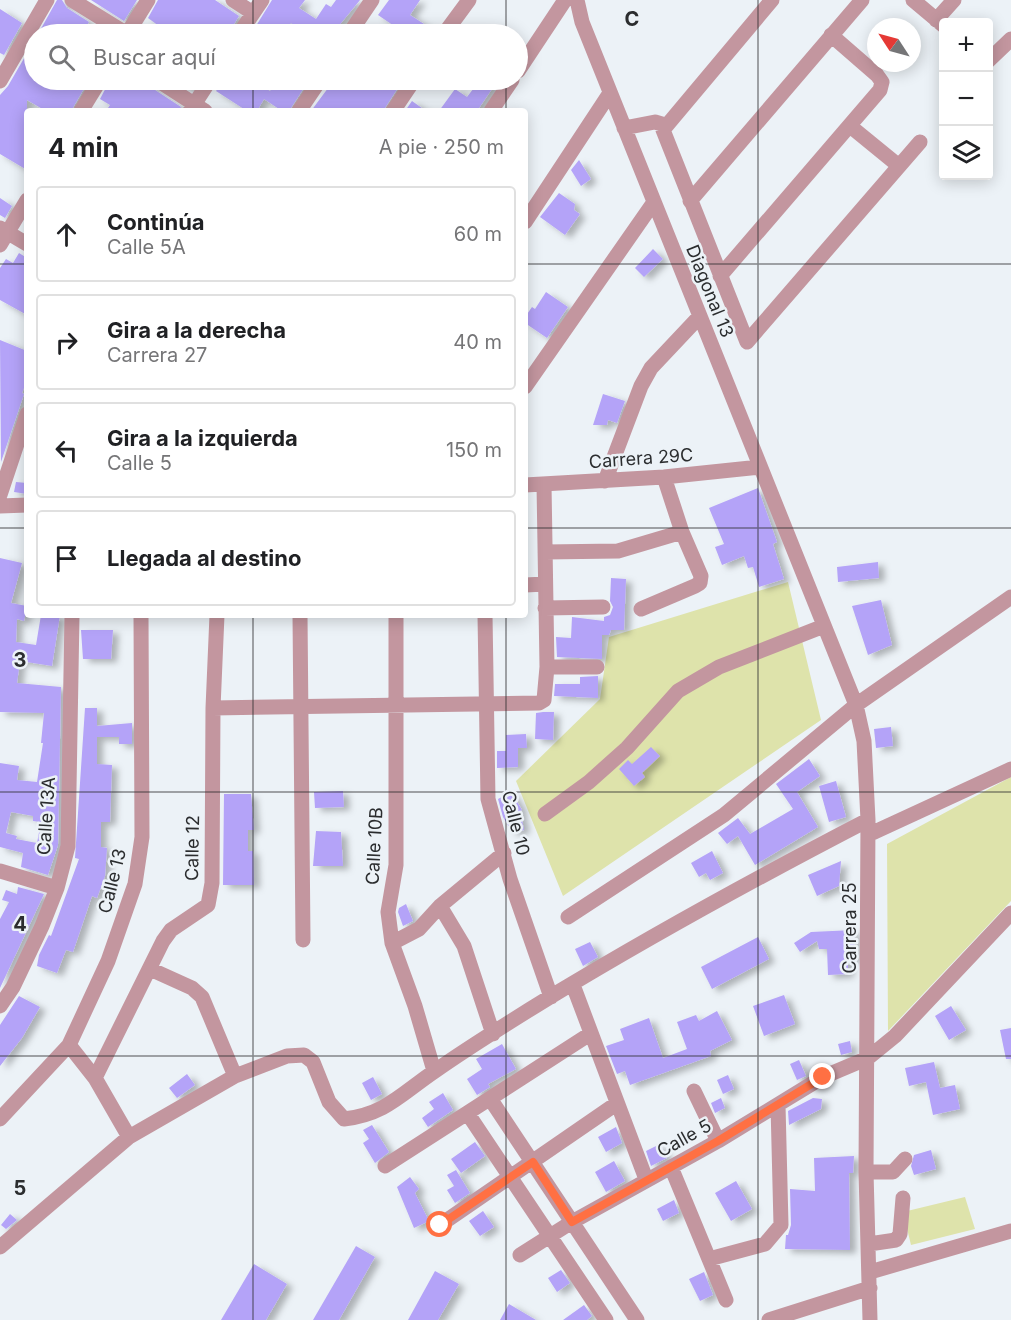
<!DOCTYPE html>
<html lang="es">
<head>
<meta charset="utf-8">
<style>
	:root { --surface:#fff; --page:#f2f2f2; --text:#202124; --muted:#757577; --line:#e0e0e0 }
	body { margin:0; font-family:Inter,sans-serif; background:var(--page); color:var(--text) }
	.controls { position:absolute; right:18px; top:18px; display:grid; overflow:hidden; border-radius:6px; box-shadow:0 3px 15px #0003 }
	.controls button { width:54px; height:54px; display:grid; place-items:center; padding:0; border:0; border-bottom:2px solid var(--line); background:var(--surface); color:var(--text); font:30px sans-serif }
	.compass { position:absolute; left:867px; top:18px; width:54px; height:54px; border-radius:50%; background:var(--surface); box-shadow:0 3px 15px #0003; rotate:306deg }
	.stop { position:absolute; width:18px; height:18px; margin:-14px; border:4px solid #ff7043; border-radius:50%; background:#fff }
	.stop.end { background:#ff7043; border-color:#fff; box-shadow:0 2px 6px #0008 }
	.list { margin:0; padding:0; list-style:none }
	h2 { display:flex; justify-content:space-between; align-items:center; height:78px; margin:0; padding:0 24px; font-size:26px }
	h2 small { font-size:20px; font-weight:400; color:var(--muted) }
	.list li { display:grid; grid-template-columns:39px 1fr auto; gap:18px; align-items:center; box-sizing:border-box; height:96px; margin:0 12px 12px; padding:0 12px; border:2px solid var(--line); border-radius:6px }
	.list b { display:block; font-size:22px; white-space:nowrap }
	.list p { margin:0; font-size:20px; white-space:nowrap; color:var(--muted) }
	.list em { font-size:20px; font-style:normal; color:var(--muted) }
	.icon { flex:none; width:33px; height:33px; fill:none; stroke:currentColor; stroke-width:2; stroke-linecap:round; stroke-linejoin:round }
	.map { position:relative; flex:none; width:1011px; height:1320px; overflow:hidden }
	.search { position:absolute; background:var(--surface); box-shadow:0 3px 15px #0003; left:24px; top:24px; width:504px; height:66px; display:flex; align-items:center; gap:15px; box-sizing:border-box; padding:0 21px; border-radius:33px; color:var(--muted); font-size:22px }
	.panel { position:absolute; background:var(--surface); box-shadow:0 3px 15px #0003; left:24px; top:108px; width:504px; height:510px; border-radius:6px }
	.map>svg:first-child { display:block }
	.green { fill:#dee3ab }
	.building { fill:#b4a3f8; fill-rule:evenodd; filter:url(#shadow) }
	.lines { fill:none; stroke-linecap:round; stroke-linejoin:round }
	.minor { stroke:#c3969f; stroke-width:15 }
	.route { stroke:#ff7043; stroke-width:8 }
	.grid { fill:none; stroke:#2b2d2f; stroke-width:1.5; stroke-opacity:0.55 }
	.labels { text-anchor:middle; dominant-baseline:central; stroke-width:5; stroke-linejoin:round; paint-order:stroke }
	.street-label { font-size:18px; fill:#2b2d2f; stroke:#ecf2f7 }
	.grid-label { font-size:20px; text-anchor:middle; font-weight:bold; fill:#2b2d2f; stroke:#ecf2f7; stroke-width:5; stroke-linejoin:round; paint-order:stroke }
</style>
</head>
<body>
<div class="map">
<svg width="1011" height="1320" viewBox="0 0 1011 1320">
	<defs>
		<filter id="shadow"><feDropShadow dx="6" dy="3.5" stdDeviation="3" flood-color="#0004"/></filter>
	</defs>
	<rect width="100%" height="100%" fill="#ecf2f7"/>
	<path class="green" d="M788 582 821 720 563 896 516 781 600 699 609 637Z
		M1011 777V901L888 1031 887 844Z
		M965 1197 975 1229 911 1245 903 1212Z"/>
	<path class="building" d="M57 0H62L67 8 89 22 82 34H38Z
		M91 0H137L124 21Z
		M158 0H215L239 16 228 34H170L148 18Z
		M272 0H305L299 8 316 19 326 4 331 7 336 0H360L332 34H307L291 23 283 34H251Z
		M389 0H420L410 15 435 31 434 34H406L378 15Z
		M0 9 22 23 4 55 0 53Z
		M34 41V80H89L71 111H46L27 100V170L0 154V95L8 86Z
		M110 80H147L152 88 181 107 180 111H106L110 105 100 99Z
		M174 80H199L191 90Z
		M224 80H252L270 91 278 80H309L289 111H282L264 99 257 111H247L216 91Z
		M334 80H403L383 111H311Z
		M480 80H498L477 111H439L455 89 467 97Z
		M412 101 426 111H405Z
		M579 160 591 179 581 186 571 170Z
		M559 193 575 204 574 210 580 214 565 235 540 217Z
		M0 198 12 206 5 218 0 215Z
		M653 249 663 259 644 277 635 268Z
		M19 253 27 258V315L0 300V268L6 259 13 263Z
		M546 292 568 307 547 338 525 323V317L532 307 535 309Z
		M0 340 27 351V380L22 393 24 394 1 462Z
		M603 394 625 401 617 423 608 420 607 425H593Z
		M16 482 27 483V494L14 492Z
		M758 488 777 542 773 544 784 579 759 587 753 567 748 568 744 556 722 565 715 547 724 544 709 508Z
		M0 558 22 563 11 603 27 606 24 621 17 619 16 642 36 645 41 615H60L52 666 20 661 17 683 61 687 58 845 48 875 21 867 23 853 0 847V763L19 766 17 780 37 782 43 743H41L44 713 0 712ZM11 812 33 816V821L41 822 37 843 16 839 17 836 6 833Z
		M878 562 879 578 838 582 837 567Z
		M611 578 626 579 624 630H611L609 635H602V659L557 657 556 637 571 638 572 617 604 621V617L610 615 613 607 610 601Z
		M881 600 892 645 868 655 852 606Z
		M81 630H113L111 659H83Z
		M598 676V698L554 696 555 684H580V677Z
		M85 708H97V726L132 723V744H119V737H97V764L112 765 110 822H101V847L107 848 105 876 97 898 92 896 73 952 66 950 57 973 37 966 39 955 49 935 51 936 79 859 75 858Z
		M543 712H554L553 740 535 739 536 713Z
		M891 727 893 746 876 748 874 729Z
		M526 734 527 748H518V767L497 768V751H506V735Z
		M651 747 660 756 642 773 645 777 634 786 619 769 628 760 632 764Z
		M809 759 820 776 797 792 818 827 755 865 738 836 727 844 718 833 738 818 750 834 793 809 776 784Z
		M836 781 846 817 829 822 819 786Z
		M343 791 344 807 315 808 314 792Z
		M511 792 522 810 520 811 524 830 512 832 503 817 498 799Z
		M224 794H251L254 830H248V851H253L254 885H223Z
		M316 831 341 832 343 866H313Z
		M712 851 723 873 710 880 706 873 699 877 691 863Z
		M841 861 839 886 817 896 808 875Z
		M18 887 44 894 0 988V919L9 902 2 900 6 890 17 894Z
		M406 904 413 921 403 926 398 912 399 908Z
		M854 930 855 960H848V974L828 975 827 949H819L817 941 800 952 794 943 811 932Z
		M758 937 769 959 712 989 701 967Z
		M590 942 598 957 583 966 575 949Z
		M784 995 795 1024 764 1036 753 1006Z
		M19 996 40 1007 22 1038 0 1066V1025Z
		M951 1006 966 1030 949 1040 935 1016Z
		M717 1011 732 1040 710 1051 711 1056 630 1085 625 1071 617 1074 606 1046 624 1040 620 1029 649 1018 663 1058 687 1049 677 1022 696 1015 699 1021Z
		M1011 1028V1059H1006L1000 1030Z
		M850 1041 852 1052 841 1055 838 1044Z
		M502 1044 516 1069 488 1084 490 1087 477 1095 467 1079 482 1069 476 1059Z
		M799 1060 806 1076 797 1080 790 1064Z
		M934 1062 940 1088 955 1085 960 1109 933 1115 926 1082 909 1086 905 1068Z
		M187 1074 195 1085 177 1098 169 1088Z
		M728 1075 734 1089 723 1094 717 1080Z
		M373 1077 382 1094 371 1100 362 1083Z
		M443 1093 453 1110 428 1127 422 1118 434 1109 429 1102Z
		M721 1098 725 1108 715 1113 711 1103Z
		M813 1098 822 1099 821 1109 789 1125 788 1111Z
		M372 1125 389 1152 375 1163 363 1143 369 1139 363 1130Z
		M616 1127 622 1143 606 1152 598 1137Z
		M475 1142 485 1156 461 1173 451 1159Z
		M660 1144 667 1158 651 1166 646 1151Z
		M931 1150 936 1169 914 1175 911 1166 914 1155Z
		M854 1156 853 1173H849L850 1250 785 1249 786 1235H788L791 1225 790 1189 815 1191 814 1158Z
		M614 1161 625 1181 606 1192 595 1172Z
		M456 1170 470 1193 455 1203 447 1190 454 1186 447 1175Z
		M410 1177 419 1189 415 1193 429 1221 414 1228 397 1187Z
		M736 1181 752 1209 731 1221 715 1193Z
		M674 1200 679 1213 663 1221 657 1209Z
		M483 1211 494 1227 480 1236 469 1221Z
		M10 1214 17 1220 6 1229 1 1225Z
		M356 1246 375 1257 339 1320H313Z
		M254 1264 287 1284 266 1320H221Z
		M561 1270 570 1283 557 1292 548 1278Z
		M435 1271 459 1284 438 1320H408Z
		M704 1272 713 1295 700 1301 689 1279Z
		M509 1304 536 1320H500Z
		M584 1305 592 1316 587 1320H563Z"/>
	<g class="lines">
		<path class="minor" d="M72 0 127 34
			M233 0 253 13
			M577 0 582 22 856 705 864 741 868 820 866 1172 870 1320
			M772 0 663 130 747 342 920 142
			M913 0 944 26
			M936 20 954 0
			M127 34 148 0
			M239 34 262 0
			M349 34 372 0
			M444 34 469 0
			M988 61 1011 39
			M518 71 565 0
			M157 80 205 111
			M0 81 47 0
			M81 111 100 80
			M190 111 210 80
			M299 111 320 80
			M393 111 414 80
			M491 111 512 80
			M850 126 899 166
			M624 128 655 122 665 125
			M690 201 862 0
			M525 222 610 93
			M0 228 27 244
			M0 245 27 200
			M720 276 880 90 882 82 877 75 831 35
			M525 387 654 202
			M605 481 641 386 651 368 700 316
			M525 485 664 477 760 467
			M0 495 27 414
			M0 506 27 505
			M545 552 618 551 682 532
			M525 585 545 584
			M545 608 603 607
			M641 609 695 586 700 583 701 576 682 532 664 477
			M300 615 303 940
			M396 615V865L388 912 392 943 415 1006 434 1071
			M485 615 488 799 510 879 551 997
			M547 667H597
			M213 708 539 703 544 700 547 667 544 484
			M545 814 589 782 627 748 678 691 719 667 824 626
			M868 835 1011 769
			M0 871 57 888
			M440 906 464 946 493 1034
			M568 917 724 815 856 705 1011 597
			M392 943 419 929 440 906 504 853
			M150 969 192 988 202 997 235 1076
			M573 985 646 1179
			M0 1006 13 987 42 926 57 888 68 846 72 615
			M69 1045 95 1078 129 1137
			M95 1078 163 941 171 930 208 905 212 883 213 708 217 615
			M694 1091 718 1141
			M491 1100 637 1320
			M468 1114 606 1320
			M0 1119 69 1045 108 961 135 884 142 837 141 615
			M385 1166 590 1034
			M671 1167 726 1300
			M866 1172H893L905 1159
			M440 1225 616 1104
			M869 1244 896 1240 900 1234 903 1198
			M0 1247 129 1137 235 1076 287 1056 304 1055 313 1062 329 1102 344 1119C386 1114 401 1094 435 1071 472 1045 511 1021 550 997 654 934 760 876 868 820
			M520 1255 572 1222 718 1141 823 1077 868 1058 895 1036 1011 913
			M709 1259 765 1244 781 1225 778 1105
			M870 1272 1011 1231
			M769 1320 870 1288"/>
	</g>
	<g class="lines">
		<path class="route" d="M440 1225 533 1162 572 1222 718 1141 823 1077"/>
	</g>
	<path class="grid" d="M253 0V34M506 0V34M758 0V1320M253 80V111M506 80V111M0 264H27M525 264H1011M0 528H27M525 528H1011M253 615V1320M506 615V1320M0 792H1011M0 1056H1011"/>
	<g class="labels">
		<g class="street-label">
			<text transform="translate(710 291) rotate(68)">Diagonal 13</text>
			<text transform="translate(641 458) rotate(-4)">Carrera 29C</text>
			<text transform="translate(46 816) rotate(-86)">Calle 13A</text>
			<text transform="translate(516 823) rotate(76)">Calle 10</text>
			<text transform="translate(374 846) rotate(-87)">Calle 10B</text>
			<text transform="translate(192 848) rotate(-89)">Calle 12</text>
			<text transform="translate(112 881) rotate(-76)">Calle 13</text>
			<text transform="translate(849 928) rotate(-90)">Carrera 25</text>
			<text transform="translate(684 1138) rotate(-29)">Calle 5</text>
		</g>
	</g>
	<g class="grid-label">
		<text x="632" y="26">C</text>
		<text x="20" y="667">3</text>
		<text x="20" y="931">4</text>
		<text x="20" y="1195">5</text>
	</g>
</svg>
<div class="controls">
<button>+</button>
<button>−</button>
<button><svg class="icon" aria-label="layers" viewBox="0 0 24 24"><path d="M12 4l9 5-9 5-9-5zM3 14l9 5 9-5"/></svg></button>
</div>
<svg class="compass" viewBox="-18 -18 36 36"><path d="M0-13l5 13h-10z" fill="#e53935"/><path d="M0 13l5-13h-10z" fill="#757577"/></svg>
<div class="stop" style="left:440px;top:1225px"></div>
<div class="stop end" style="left:823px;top:1077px"></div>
<div class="search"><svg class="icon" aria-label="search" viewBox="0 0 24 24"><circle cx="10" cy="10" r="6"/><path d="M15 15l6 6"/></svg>Buscar aquí</div>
<section class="panel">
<h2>4 min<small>A pie · 250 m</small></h2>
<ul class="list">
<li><svg class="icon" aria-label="ahead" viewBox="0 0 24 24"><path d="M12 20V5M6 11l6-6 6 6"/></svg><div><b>Continúa</b><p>Calle 5A</p></div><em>60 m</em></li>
<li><svg class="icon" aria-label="right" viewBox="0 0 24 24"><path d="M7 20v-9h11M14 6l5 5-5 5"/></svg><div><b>Gira a la derecha</b><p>Carrera 27</p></div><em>40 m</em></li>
<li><svg class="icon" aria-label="left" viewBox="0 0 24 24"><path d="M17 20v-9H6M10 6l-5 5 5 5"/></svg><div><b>Gira a la izquierda</b><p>Calle 5</p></div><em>150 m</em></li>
<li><svg class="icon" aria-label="arrive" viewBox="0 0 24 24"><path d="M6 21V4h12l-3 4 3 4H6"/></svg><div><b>Llegada al destino</b></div></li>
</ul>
</section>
</div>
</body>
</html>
